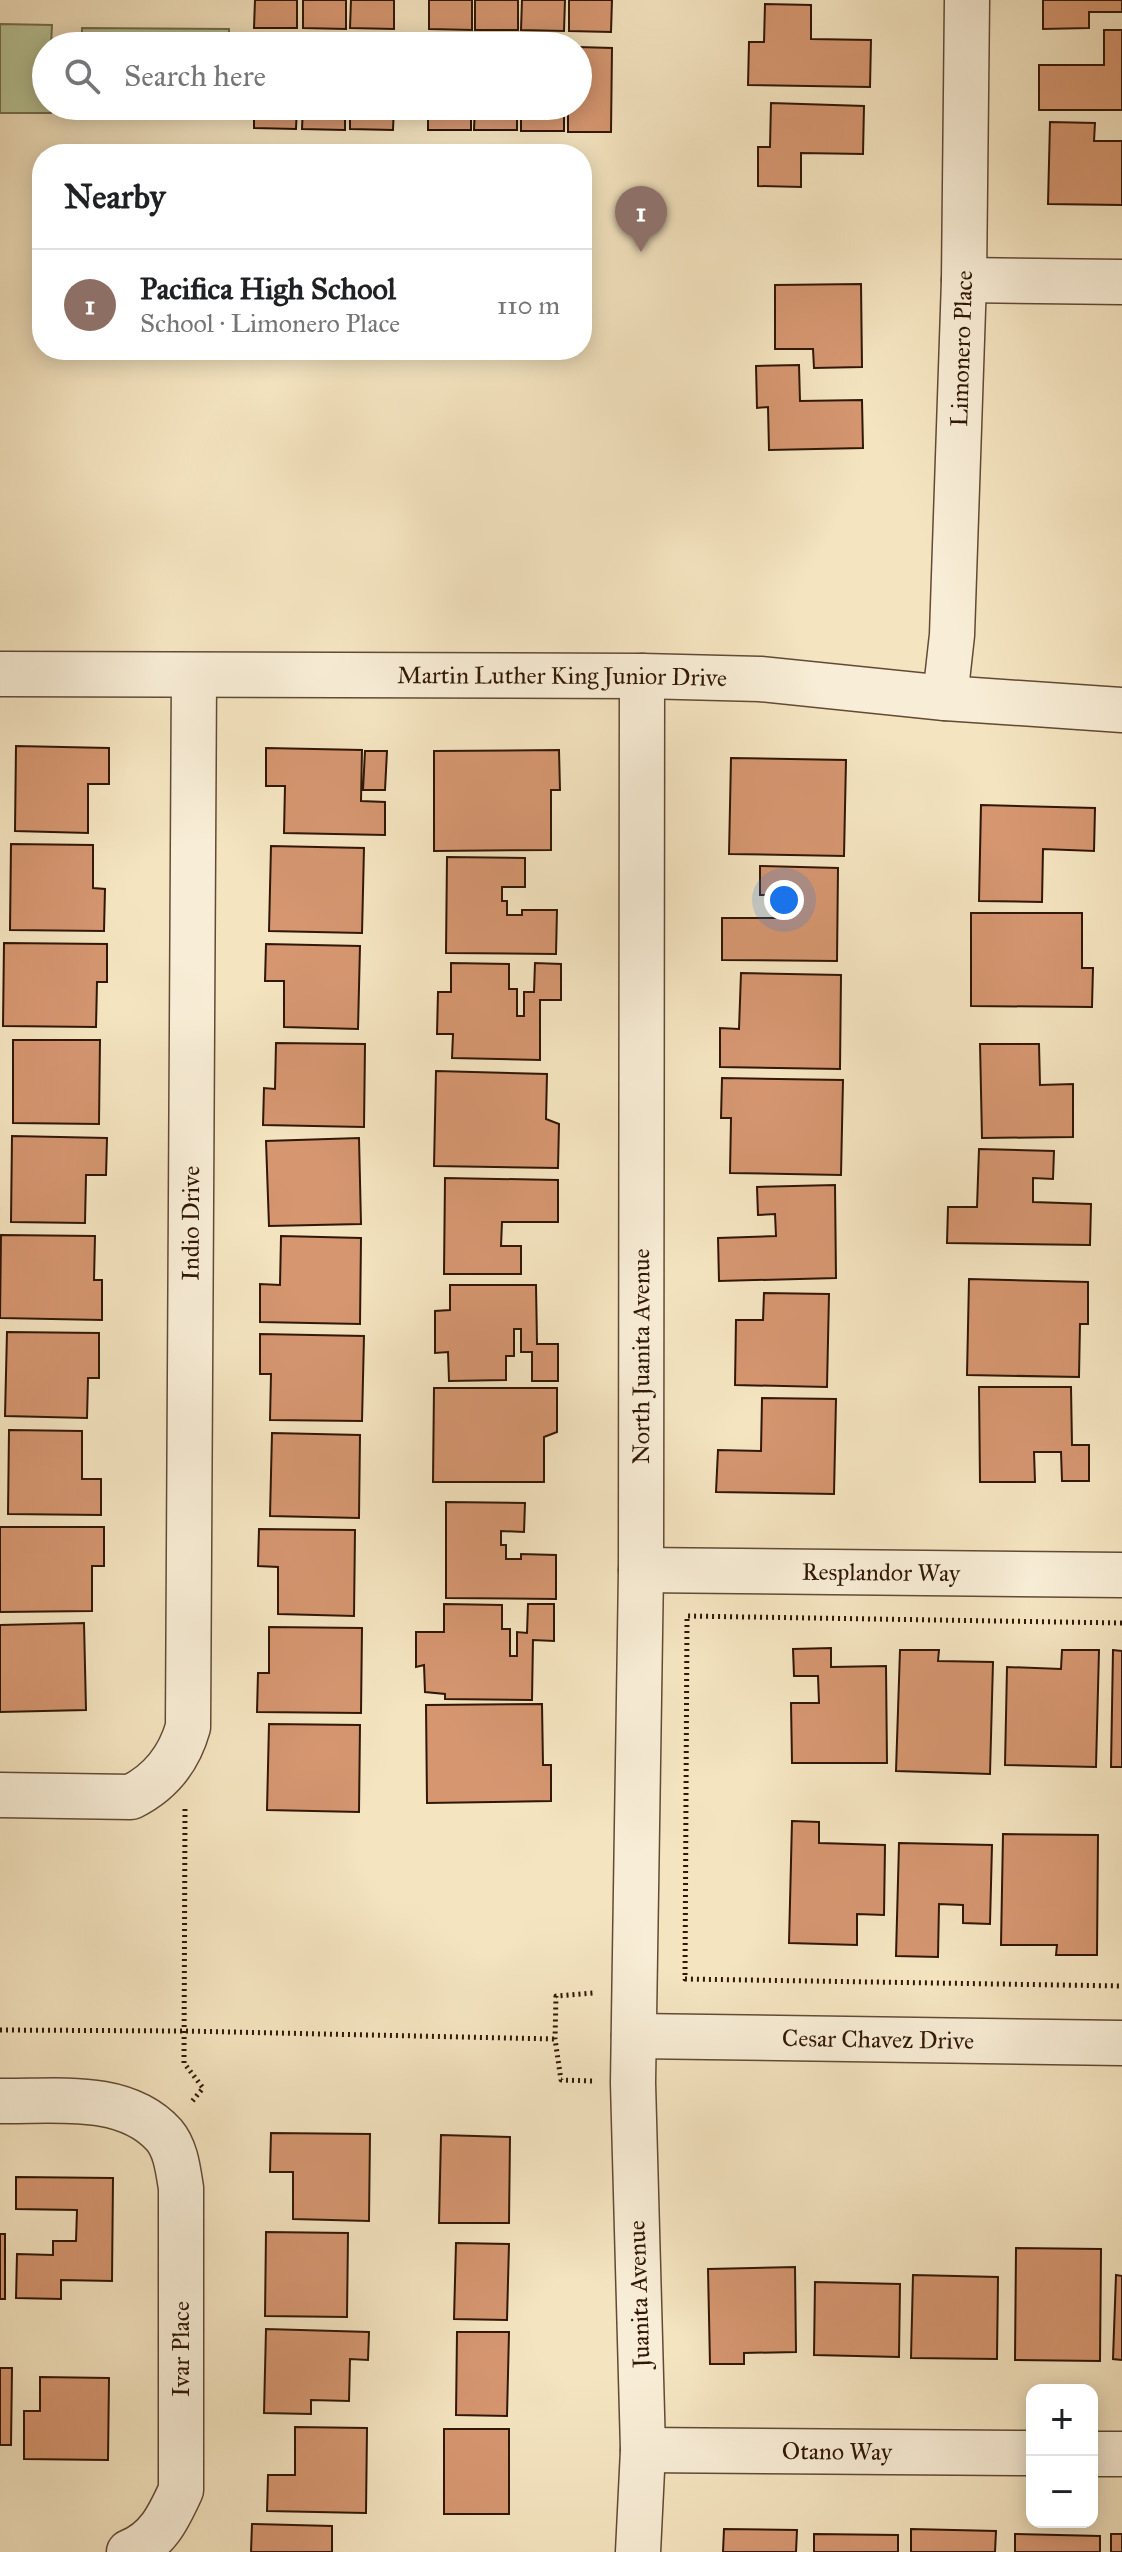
<!DOCTYPE html>
<html lang="en">
<head>
<meta charset="utf-8">
<style>
	:root { --surface:#fff; --page:#f6f6f6; --text:#202124; --muted:#757577; --line:#e0e0e0; --accent:#0b8043 }
	body { margin:0; font-family:"IM FELL Great Primer",serif; background:var(--page); color:var(--text) }
	.controls { position:absolute; right:24px; bottom:24px; display:grid; overflow:hidden; border-radius:16px; box-shadow:0 4px 20px #0003 }
	.controls button { width:72px; height:72px; display:grid; place-items:center; padding:0; border:0; border-bottom:2px solid var(--line); background:var(--surface); color:var(--text); font:40px sans-serif }
	.you { position:absolute; left:784px; top:900px; width:28px; height:28px; margin:-20px; border:6px solid #fff; border-radius:50%; background:#1a73e8; box-shadow:0 0 0 12px #1a73e833 }
	.badge { display:grid; place-items:center; width:52px; height:52px; border-radius:50%; background:var(--accent); color:#fff; font-size:26px; font-weight:700 }
	.pin { position:absolute; translate:-50% -66px; filter:drop-shadow(0 2px 4px #0008) }
	.pin::after { content:''; position:absolute; top:42px; width:28px; height:24px; background:inherit; clip-path:polygon(0 0,100% 0,50% 100%) }
	.list { margin:0; padding:0; list-style:none }
	h2 { display:flex; justify-content:space-between; align-items:center; height:104px; margin:0; padding:0 32px; font-size:34px }
	h2 small { font-size:26px; font-weight:400; color:var(--muted) }
	.list li { display:grid; grid-template-columns:52px 1fr auto; gap:24px; align-items:center; box-sizing:border-box; height:112px; padding:0 32px; border-top:2px solid var(--line) }
	.list b { display:block; font-size:30px; white-space:nowrap }
	.list p { margin:0; font-size:26px; white-space:nowrap; color:var(--muted) }
	.list em { font-size:26px; font-style:normal; color:var(--muted) }
	.icon { flex:none; width:44px; height:44px; fill:none; stroke:currentColor; stroke-width:2; stroke-linecap:round; stroke-linejoin:round }
	.map { position:relative; flex:none; width:1122px; height:2552px; overflow:hidden }
	.search { position:absolute; background:var(--surface); box-shadow:0 4px 20px #0003; left:32px; top:32px; width:560px; height:88px; display:flex; align-items:center; gap:20px; box-sizing:border-box; padding:0 28px; border-radius:44px; color:var(--muted); font-size:30px }
	.panel { position:absolute; background:var(--surface); box-shadow:0 4px 20px #0003; left:32px; top:144px; width:560px; height:216px; border-radius:32px }
	.map>svg:first-child { display:block }
	.green { fill:#b8c596; stroke:#746e4e; stroke-width:2 }
	.building { fill:#d59670; stroke:#311706; stroke-width:2 }
	.lines { fill:none; stroke-linecap:round; stroke-linejoin:round }
	.minor-casing { stroke:#624a34; stroke-width:47 }
	.path { stroke:#311706; stroke-width:5; stroke-dasharray:2 4; stroke-linecap:butt }
	.minor { stroke:#f8edd6; stroke-width:44 }
	.labels { text-anchor:middle; dominant-baseline:central; stroke-width:6; stroke-linejoin:round; paint-order:stroke }
	.street-label { font-size:24px; fill:#311706; stroke:#f8edd6 }
</style>
</head>
<body>
<div class="map">
<svg width="1122" height="2552" viewBox="0 0 1122 2552">
	<rect width="100%" height="100%" fill="#f4e4c0"/>
	<filter id="stains"><feTurbulence type="fractalNoise" baseFrequency=".0025" numOctaves="4"/><feColorMatrix values="0 0 0 0 .2 0 0 0 0 .09 0 0 0 0 .02 0 0 0 .5 -.17"/></filter>
	<radialGradient id="worn" r=".72"><stop offset=".6" stop-color="#630" stop-opacity="0"/><stop offset="1" stop-color="#630" stop-opacity=".3"/></radialGradient>
	<path class="green" d="M0 24 52 25 51 46H46V106H51V113H0Z
		M82 28 229 29V46H82Z
		M81 106H228V117L81 116Z"/>
	<path class="building" d="M255 0H297V28H254Z
		M303 0H346V29L303 28Z
		M351 0H394V29L350 28Z
		M429 0H472V30L429 29Z
		M475 0H518V30H475Z
		M522 0H565L564 31 521 30Z
		M569 0H612L611 32 569 31Z
		M1043 0H1122V12H1089V28L1043 29Z
		M765 4 811 5V39L871 40 870 87 748 85 749 42H764Z
		M1104 30H1122V110H1039V65H1104Z
		M255 44 298 45V46H255Z
		M578 47 612 48 611 132H568V106H578Z
		M771 103 864 106 863 154 801 153V187L758 186V147H770Z
		M254 106H297L296 129 254 128Z
		M303 106H345V130L302 129Z
		M350 106H394L393 130 350 129Z
		M428 106H471V130H428Z
		M475 106H517V130H474Z
		M521 106H564V131H521Z
		M1050 122 1095 123 1094 141H1122V205L1048 204Z
		M861 284 862 367 814 368 813 349H775V285Z
		M799 365 800 401 862 400 863 448 769 450 768 407 757 408 756 366Z
		M16 746 109 748V784H88V833L15 831Z
		M266 748 362 750 361 801 385 802V835L284 833 285 786H266Z
		M559 750 560 790H551V850L434 851V751Z
		M365 751H387L385 790H363Z
		M731 758 846 760 844 856 729 854Z
		M981 805 1095 808 1094 851 1043 849 1042 902 979 901Z
		M11 844 93 845V888L105 889 104 931 10 930Z
		M271 846 364 848 362 933 269 931Z
		M447 857 525 858V887H502V901H507V915H522V910H557L556 954 446 953Z
		M760 866 838 868 837 961 722 960V918H779V895H760Z
		M971 913H1082V968H1093L1092 1007 971 1006Z
		M4 943 107 944V982H97L96 1027 3 1026Z
		M266 944 360 946 358 1029 284 1027V981H265Z
		M451 963 509 964V989H517V1016H524V992H534L535 963 561 964V1000H540V1060L452 1058 453 1034H437L438 992H451Z
		M741 973 841 975 840 1069 720 1067V1028L739 1029Z
		M13 1040H100L99 1124 13 1123Z
		M276 1043 365 1044 364 1127 263 1125 264 1088 275 1089Z
		M980 1044H1039L1040 1085 1073 1084V1137L982 1138Z
		M436 1071 547 1074 546 1119 559 1124 558 1168 434 1166Z
		M722 1078 843 1080 841 1175 730 1173 731 1118H721Z
		M12 1136 107 1138 106 1175H86L85 1223 11 1222Z
		M359 1138 361 1224 269 1226 266 1141Z
		M979 1149 1054 1151 1053 1179 1033 1178V1202L1091 1204 1090 1245 947 1243 948 1207H977Z
		M445 1178 558 1180V1222H502L501 1246H521V1274H444Z
		M835 1185 836 1278 719 1281 718 1238 776 1236 775 1214 758 1215 757 1187Z
		M1 1235 95 1236 94 1280H102V1320L0 1318Z
		M281 1236 361 1238 360 1324 260 1322V1284L280 1285Z
		M969 1279 1088 1282V1324H1080L1079 1377 967 1375Z
		M450 1285H536L537 1344H558V1381H532V1352H521V1329H514V1356H506V1380L449 1381 448 1352 435 1353V1311L450 1310Z
		M764 1293 829 1294 827 1387 735 1385 736 1320H763Z
		M7 1332 99 1333V1378H88L87 1418 5 1416Z
		M260 1334 364 1336 362 1421 270 1420 271 1374H260Z
		M979 1387H1071L1072 1445H1089V1481H1062L1061 1452H1034L1035 1482H980Z
		M434 1388H557V1432L544 1437V1482H433Z
		M762 1398 836 1399 834 1494 716 1492 718 1450 761 1451Z
		M9 1430 82 1431V1479H101V1515L8 1514Z
		M272 1433 360 1435 359 1518 270 1516Z
		M446 1502 525 1503 524 1532 501 1531V1545H506V1559H521V1554L556 1555V1599L446 1598Z
		M0 1527H104V1566H92V1611L0 1612Z
		M259 1529 355 1530 354 1616 278 1614V1567L258 1566Z
		M444 1604 502 1605V1629H510V1656H517V1632L527 1633 528 1604H554V1641L533 1640 532 1700 445 1699V1694L425 1692 424 1665 416 1667V1632H444Z
		M84 1623 86 1710 0 1712V1625Z
		M269 1627 362 1628 361 1713 257 1712 258 1673H269Z
		M831 1648V1667L886 1666 887 1763H792L791 1703H819L818 1676H794L793 1649Z
		M900 1650H939L938 1661 993 1662 990 1774 896 1771Z
		M1062 1650H1099L1096 1767 1005 1765 1007 1667 1061 1669Z
		M1113 1650 1122 1651V1767H1111Z
		M542 1704 543 1765H551V1801L427 1803 426 1705Z
		M269 1724 360 1725 359 1812 267 1810Z
		M792 1821 819 1822V1843L885 1845 884 1915 857 1914V1945L789 1943Z
		M1003 1834 1098 1835 1097 1955H1056L1057 1945H1001Z
		M899 1843 992 1845 990 1924 963 1923V1905L939 1904 938 1957 896 1956Z
		M271 2133 370 2134 369 2221 293 2219V2172H270Z
		M441 2135 510 2137 509 2223H439Z
		M16 2177 113 2178 112 2281 61 2280V2299L16 2298 17 2254 53 2255V2241H76L77 2210 16 2209Z
		M266 2232 348 2233 347 2317 265 2316Z
		M0 2234H5V2299H0Z
		M456 2243 509 2244 507 2320 454 2319Z
		M1016 2248 1101 2249 1100 2361 1015 2360Z
		M795 2267 796 2352 744 2353V2364H710L708 2269Z
		M913 2275 998 2277 997 2359 911 2358Z
		M1116 2275 1122 2276V2360L1113 2359Z
		M815 2282 900 2284 899 2357 814 2355Z
		M266 2329 369 2332 368 2360 350 2359 349 2401 311 2400V2414L264 2413Z
		M457 2332H509L507 2416 456 2415Z
		M0 2368H12L11 2445H0Z
		M40 2377 109 2378 108 2460 24 2459V2411H40Z
		M295 2427 367 2428 366 2513 267 2511 268 2475H295Z
		M444 2429H509V2514H444Z
		M252 2524 332 2526V2552H251Z
		M724 2529 797 2530 796 2552H723Z
		M911 2529 996 2531 995 2552H911Z
		M814 2534 898 2535V2552H814Z
		M1015 2534 1100 2536V2552H1015Z
		M1111 2534H1122V2552H1111Z"/>
	<g class="lines">
		<defs>
			<g id="minor">
				<path d="M964 280 1122 282"/>
				<path id="s1" d="M0 674 642 676 760 679 945 698 1122 710"/>
				<path id="s2" d="M945 698 952 635 964 280 967 0"/>
				<path id="s3" d="M641 1570 1122 1575"/>
				<path id="s4" d="M0 1795 131 1797C161 1782 179 1759 188 1727L194 676"/>
				<path id="s5" d="M634 2036 1122 2043"/>
				<path d="M0 2101C54 2102 124 2091 164 2135 176 2149 178 2170 181 2188V2490C169 2516 158 2541 129 2552"/>
				<path id="s6" d="M643 2450 1032 2453"/>
				<path d="M1092 2454H1122"/>
				<path id="s7" d="M638 2552 643 2450 633 2083 641 1570 642 676"/>
			</g>
		</defs>
		<use href="#minor" class="minor-casing"/>
		<path class="path" d="M1122 1623 687 1616 685 1979 1122 1986
			M185 1809 184 2063 203 2088 190 2104
			M0 2030 184 2031 555 2039
			M592 2081 561 2080 555 2039 556 1996 593 1993"/>
		<use href="#minor" class="minor"/>
	</g>
	<g class="labels">
		<g class="street-label">
			<text stroke="none"><textPath href="#s2" startOffset="350">Limonero Place</textPath></text>
			<text stroke="none"><textPath href="#s1" startOffset="562">Martin Luther King Junior Drive</textPath></text>
			<text stroke="none"><textPath href="#s4" startOffset="728">Indio Drive</textPath></text>
			<text stroke="none"><textPath href="#s7" startOffset="1196">North Juanita Avenue</textPath></text>
			<text stroke="none"><textPath href="#s3" startOffset="240">Resplandor Way</textPath></text>
			<text stroke="none"><textPath href="#s5" startOffset="244">Cesar Chavez Drive</textPath></text>
			<text transform="translate(639 2294) rotate(-92)">Juanita Avenue</text>
			<text transform="translate(181 2349) rotate(-90)">Ivar Place</text>
			<text stroke="none"><textPath href="#s6" startOffset="194">Otano Way</textPath></text>
		</g>
	</g>
	<rect width="100%" height="100%" filter="url(#stains)"/>
	<rect width="100%" height="100%" fill="url(#worn)"/>
</svg>
<div class="controls">
<button>+</button>
<button>−</button>
</div>
<div class="you"></div>
<div class="pin badge" style="left:641px;top:252px;background:#8d6e63">1</div>
<div class="search"><svg class="icon" aria-label="search" viewBox="0 0 24 24"><circle cx="10" cy="10" r="6"/><path d="M15 15l6 6"/></svg>Search here</div>
<section class="panel">
<h2>Nearby<small></small></h2>
<ul class="list">
<li><span class="badge" style="background:#8d6e63">1</span><div><b>Pacifica High School</b><p>School · Limonero Place</p></div><em>110 m</em></li>
</ul>
</section>
</div>
</body>
</html>
